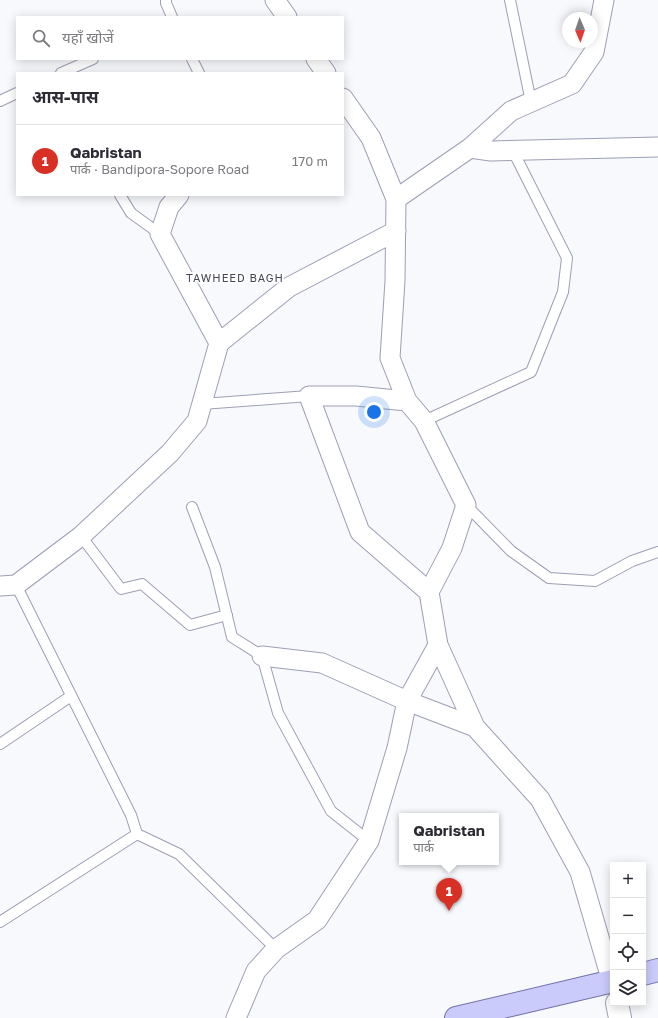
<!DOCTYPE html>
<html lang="hi">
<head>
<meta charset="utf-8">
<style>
	:root { --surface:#fff; --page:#f2f2f3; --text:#2b2b33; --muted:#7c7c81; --line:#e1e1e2; --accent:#d93025 }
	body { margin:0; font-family:"Golos Text","Noto Sans Devanagari",sans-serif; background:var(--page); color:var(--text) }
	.controls { position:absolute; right:12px; bottom:12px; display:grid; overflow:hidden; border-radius:0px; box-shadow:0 2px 10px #0003 }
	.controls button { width:36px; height:36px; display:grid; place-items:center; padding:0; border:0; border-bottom:1px solid var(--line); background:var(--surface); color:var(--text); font:20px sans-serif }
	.compass { position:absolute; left:562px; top:12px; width:36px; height:36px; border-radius:50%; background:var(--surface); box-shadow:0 2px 10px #0003; rotate:178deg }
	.you { position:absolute; left:374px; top:412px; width:14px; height:14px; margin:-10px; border:3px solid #fff; border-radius:50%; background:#1a73e8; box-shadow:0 0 0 6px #1a73e833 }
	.badge { display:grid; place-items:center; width:26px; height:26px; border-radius:50%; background:var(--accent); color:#fff; font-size:13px; font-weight:700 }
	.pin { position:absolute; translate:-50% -33px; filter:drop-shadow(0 1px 2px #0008) }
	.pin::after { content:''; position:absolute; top:21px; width:14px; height:12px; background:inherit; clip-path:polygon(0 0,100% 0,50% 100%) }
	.popup { position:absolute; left:399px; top:813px; width:100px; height:52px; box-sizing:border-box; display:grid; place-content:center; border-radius:0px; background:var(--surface); filter:drop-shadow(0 1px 3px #0005); font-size:13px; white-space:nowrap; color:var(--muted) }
	.popup b { font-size:15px; color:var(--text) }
	.popup::after { content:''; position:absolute; left:50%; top:100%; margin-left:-8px; border:8px solid transparent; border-top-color:var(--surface) }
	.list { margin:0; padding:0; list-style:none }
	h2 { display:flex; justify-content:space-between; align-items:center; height:52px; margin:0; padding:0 16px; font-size:17px }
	h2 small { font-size:13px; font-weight:400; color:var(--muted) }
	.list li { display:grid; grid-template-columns:26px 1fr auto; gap:12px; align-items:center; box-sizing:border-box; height:72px; padding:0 16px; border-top:1px solid var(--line) }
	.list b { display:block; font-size:15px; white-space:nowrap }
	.list p { margin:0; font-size:13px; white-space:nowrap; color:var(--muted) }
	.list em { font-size:13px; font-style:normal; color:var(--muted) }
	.icon { flex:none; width:22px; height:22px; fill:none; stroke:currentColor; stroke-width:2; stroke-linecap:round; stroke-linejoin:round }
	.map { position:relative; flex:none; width:658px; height:1018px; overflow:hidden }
	.search { position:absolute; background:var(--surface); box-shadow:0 2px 10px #0003; left:16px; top:16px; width:328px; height:44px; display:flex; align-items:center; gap:10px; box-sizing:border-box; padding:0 14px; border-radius:0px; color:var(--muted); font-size:15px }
	.panel { position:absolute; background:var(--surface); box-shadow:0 2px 10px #0003; left:16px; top:72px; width:328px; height:124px; border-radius:0px }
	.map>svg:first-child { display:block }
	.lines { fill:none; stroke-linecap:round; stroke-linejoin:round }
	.lane-casing { stroke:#9d9fb4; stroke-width:12 }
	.street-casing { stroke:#9d9fb4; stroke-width:21 }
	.secondary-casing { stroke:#9d9fb4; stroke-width:24 }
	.primary-casing { stroke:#7274a9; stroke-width:24 }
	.lane { stroke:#fff; stroke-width:10 }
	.street { stroke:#fff; stroke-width:19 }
	.secondary { stroke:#fff; stroke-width:22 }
	.primary { stroke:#cacbfa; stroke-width:22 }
	.labels { text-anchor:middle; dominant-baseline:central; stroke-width:3.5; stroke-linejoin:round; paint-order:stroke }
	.neighbourhood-label { font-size:11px; letter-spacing:1px; fill:#444557; stroke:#fff }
</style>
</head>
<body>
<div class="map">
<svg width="658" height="1018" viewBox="0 0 658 1018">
	<rect width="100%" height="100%" fill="#f8f9fd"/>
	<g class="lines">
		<defs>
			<path id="lane" d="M166 0V3L172 17
				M510 0 531 102
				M192 59 199 73
				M61 73 93 59
				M0 101 17 93
				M120 195 131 213 160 234
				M202 404 309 396
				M424 421 531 372 563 292 567 258 513 151
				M466 505 511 551 549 578 595 581 632 561 658 552
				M192 507 215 567 232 637 262 656 278 713 331 811 369 841
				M81 536 121 589 142 584 190 625 227 615
				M16 585 131 815 137 834 179 854 276 949
				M0 744 71 696
				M0 922 137 834"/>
			<path id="street" d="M275 0 287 17
				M316 59 326 73
				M470 148 491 151 658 147
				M179 195 169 207 160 234 219 343
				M396 199 470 148 511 111 572 84 594 52 604 0
				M407 401 356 396H309L360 532 429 592
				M0 586 16 585 81 536 170 453 197 421 219 343 289 287 396 231
				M438 645 475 727 540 799 580 872 612 982
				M262 656 322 663 407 701 475 727
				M236 1018 256 971 276 949 317 920 369 841 397 748 407 701 438 645 429 592 452 548 466 505 424 421 407 401 390 358 395 281 396 199 371 138 343 98"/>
			<path id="secondary" d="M617 1003 620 1018"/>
			<path id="primary" d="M643 974 658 970
				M456 1018 613 981"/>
		</defs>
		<use href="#lane" class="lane-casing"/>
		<use href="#street" class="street-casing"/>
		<use href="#secondary" class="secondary-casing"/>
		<use href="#primary" class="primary-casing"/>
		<use href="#lane" class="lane"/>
		<use href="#street" class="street"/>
		<use href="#secondary" class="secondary"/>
		<use href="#primary" class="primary"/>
	</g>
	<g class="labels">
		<g class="neighbourhood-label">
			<text x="235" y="277">TAWHEED BAGH</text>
		</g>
	</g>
</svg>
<div class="controls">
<button>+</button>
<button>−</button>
<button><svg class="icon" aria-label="locate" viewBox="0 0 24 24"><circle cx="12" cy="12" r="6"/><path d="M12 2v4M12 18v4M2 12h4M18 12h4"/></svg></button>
<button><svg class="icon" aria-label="layers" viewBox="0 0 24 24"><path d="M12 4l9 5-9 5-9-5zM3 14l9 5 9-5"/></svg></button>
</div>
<svg class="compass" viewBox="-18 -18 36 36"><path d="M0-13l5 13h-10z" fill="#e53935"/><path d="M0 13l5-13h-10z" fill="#7c7c81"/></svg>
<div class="you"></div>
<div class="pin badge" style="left:449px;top:911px">1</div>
<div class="popup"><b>Qabristan</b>पार्क</div>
<div class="search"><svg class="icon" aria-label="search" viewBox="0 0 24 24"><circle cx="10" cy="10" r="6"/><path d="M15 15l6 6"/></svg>यहाँ खोजें</div>
<section class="panel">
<h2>आस-पास<small></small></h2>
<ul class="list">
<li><span class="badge">1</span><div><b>Qabristan</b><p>पार्क · Bandipora-Sopore Road</p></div><em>170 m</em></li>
</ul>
</section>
</div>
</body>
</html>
